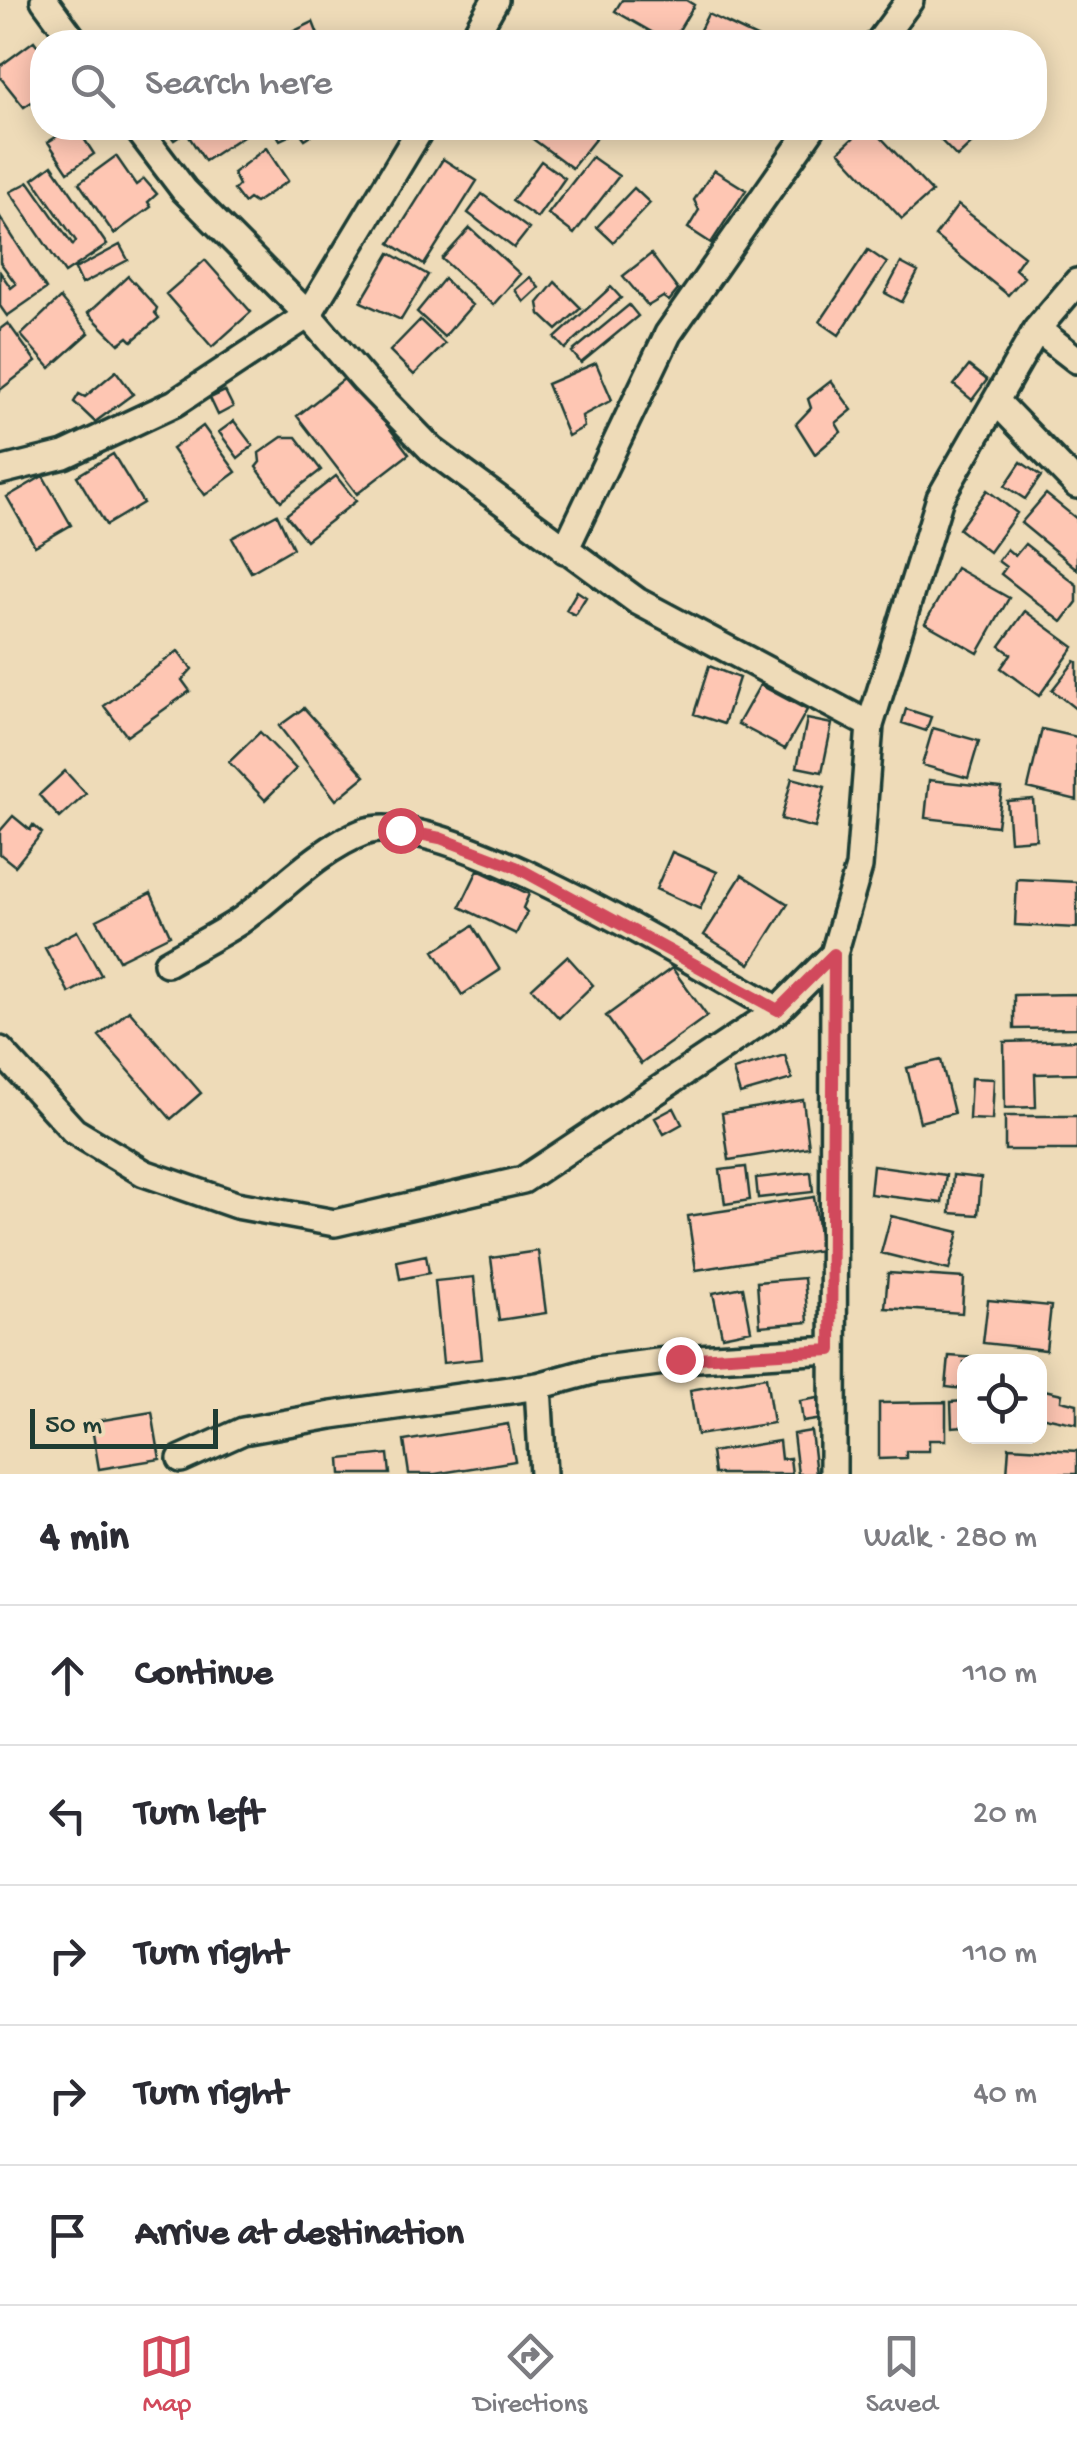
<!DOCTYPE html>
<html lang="en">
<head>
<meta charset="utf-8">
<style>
	:root { --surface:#fff; --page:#f2f2f3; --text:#2b2b33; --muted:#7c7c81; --line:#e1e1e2; --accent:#d1495b }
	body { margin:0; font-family:"Gochi Hand",sans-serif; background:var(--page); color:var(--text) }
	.controls { position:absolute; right:30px; bottom:30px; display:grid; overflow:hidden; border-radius:20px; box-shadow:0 5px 25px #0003 }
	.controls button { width:90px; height:90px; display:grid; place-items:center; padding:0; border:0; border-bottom:2px solid var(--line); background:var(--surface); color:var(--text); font:50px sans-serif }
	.scale { position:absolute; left:30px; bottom:25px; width:188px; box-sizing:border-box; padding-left:10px; border:5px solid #1f3d34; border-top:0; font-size:28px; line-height:35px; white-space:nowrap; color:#1f3d34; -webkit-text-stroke:8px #eedbb8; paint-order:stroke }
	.stop { position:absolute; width:30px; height:30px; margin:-22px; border:8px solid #d1495b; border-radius:50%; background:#fff }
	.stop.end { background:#d1495b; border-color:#fff; box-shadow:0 2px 10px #0008 }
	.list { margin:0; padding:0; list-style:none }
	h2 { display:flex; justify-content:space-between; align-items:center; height:130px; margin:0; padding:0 40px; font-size:42px }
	h2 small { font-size:32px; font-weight:400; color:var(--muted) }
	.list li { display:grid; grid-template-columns:65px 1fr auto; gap:30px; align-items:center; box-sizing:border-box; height:140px; padding:0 40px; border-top:2px solid var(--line) }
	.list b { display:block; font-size:38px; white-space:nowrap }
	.list em { font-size:32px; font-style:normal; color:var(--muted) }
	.icon { flex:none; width:55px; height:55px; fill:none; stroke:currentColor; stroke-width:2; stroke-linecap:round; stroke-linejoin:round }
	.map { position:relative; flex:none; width:1077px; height:1474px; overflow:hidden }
	.search { position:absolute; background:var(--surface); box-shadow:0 5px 25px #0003; left:30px; right:30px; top:30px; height:110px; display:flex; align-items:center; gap:25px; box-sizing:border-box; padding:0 35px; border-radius:40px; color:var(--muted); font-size:38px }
	.sheet { height:830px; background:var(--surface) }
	nav { display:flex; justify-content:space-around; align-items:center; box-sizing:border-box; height:140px; border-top:2px solid var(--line); background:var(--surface); font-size:28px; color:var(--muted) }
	nav a { display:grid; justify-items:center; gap:5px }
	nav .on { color:var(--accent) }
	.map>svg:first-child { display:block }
	.building { fill:#fec6b3; stroke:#1f3d34; stroke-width:2.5 }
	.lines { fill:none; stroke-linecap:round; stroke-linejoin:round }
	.minor-casing { stroke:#1f3d34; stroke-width:32 }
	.minor { stroke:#eedbb8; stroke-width:25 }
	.route { stroke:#d1495b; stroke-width:12 }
</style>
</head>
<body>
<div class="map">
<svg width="1077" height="1474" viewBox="0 0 1077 1474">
	<rect width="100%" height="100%" fill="#eedbb8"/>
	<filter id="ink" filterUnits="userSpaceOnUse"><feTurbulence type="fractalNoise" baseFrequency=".01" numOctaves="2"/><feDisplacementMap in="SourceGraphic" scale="20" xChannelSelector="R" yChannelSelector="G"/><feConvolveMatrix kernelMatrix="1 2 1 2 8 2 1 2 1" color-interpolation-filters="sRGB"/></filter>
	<g filter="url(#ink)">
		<path class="building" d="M622 0H686L694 5 672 42H669L615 11Z
			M708 14 767 42H720L699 32Z
			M313 22 320 40 297 42 292 32Z
			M688 33 706 42H683Z
			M34 41 42 52V95L24 107 0 77V66Z
			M70 128H77L94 154 68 172 48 142Z
			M165 128H251L252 130 205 161 186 132 174 140Z
			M273 128H322L305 139 299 131 280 140Z
			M518 128H604L572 168Z
			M864 128H872L932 192 902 219 839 151Z
			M929 128H985L987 129 957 157Z
			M266 148 288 181 255 203 249 199 244 203 234 190 239 185 233 173Z
			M116 156 136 185 144 179 157 194 148 202 151 207 114 234 79 183Z
			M592 157 619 176 574 234 548 214Z
			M443 159 477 181 424 265 390 243Z
			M541 161 565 178 537 218 512 201Z
			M52 165 107 245 65 273 10 192 29 182 73 245 76 241 33 179Z
			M714 170 746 190 711 243 688 228 699 210 694 200Z
			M634 188 650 203 613 242 597 227Z
			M482 194 529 229 514 248 468 213Z
			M958 205 1024 256 1015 269 1024 277 1008 295 935 236Z
			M0 217 46 289 7 316 0 306V272L11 288 16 284 0 262Z
			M470 228 520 274 493 305 442 259Z
			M120 245 128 260 82 284 75 269Z
			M868 250 887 263 839 335 820 322Z
			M390 253 428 275 401 320 361 302Z
			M651 254 678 290 669 301 663 297 648 306 623 276Z
			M205 260 251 312 212 347 166 294Z
			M901 263 918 272 902 302 885 293Z
			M128 276 157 308 155 313 159 318 132 341 128 337 119 344 88 313Z
			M530 277 539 288 524 302 515 290Z
			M444 279 472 305 444 337 417 312Z
			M555 282 581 308 557 330 540 314 538 303Z
			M611 287 621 298 565 349 555 338Z
			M60 298 89 333 50 368 21 335Z
			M629 305 638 316 581 363 572 352Z
			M420 320 445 344 414 375 390 351Z
			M8 323 36 362 0 390V329Z
			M596 363 612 400 582 416 584 427 568 436 547 384Z
			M969 366 987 380 972 400 954 385Z
			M116 371 133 394 95 422 74 402 79 394 85 397Z
			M349 375 409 454 357 494 297 416Z
			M831 381 852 410 836 423 841 432 815 454 796 424 811 408 808 399Z
			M225 391 233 407 218 415 210 398Z
			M234 421 253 446 238 458 219 432Z
			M203 426 236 472 205 495 172 449Z
			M282 437H296L321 470 281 501 256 467 260 462 259 453Z
			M113 454 143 503 106 525 77 476Z
			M1021 462 1041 476 1025 499 1005 486Z
			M43 476 71 525 35 546 7 497Z
			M336 476 356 501 306 540 286 515Z
			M987 490 1017 513 989 552 959 529Z
			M1046 494 1077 519V569L1021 523Z
			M277 514 293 548 251 572 232 538Z
			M1025 544 1077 585V602L1062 622 1001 574 1006 567 998 561 1007 549 1015 556Z
			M956 568 1009 598 978 653 925 623Z
			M577 591 586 597 575 615 566 610Z
			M1025 611 1074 647 1039 696 1001 668 1011 654 1000 646Z
			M178 651 192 669 182 680 190 691 127 736 104 706Z
			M1075 661 1077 662V710L1052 690Z
			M709 666 739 678 724 724 694 714Z
			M760 685 807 710 785 749 738 724Z
			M304 708 365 776 336 800 279 726Z
			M906 709 931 717 926 731 902 723Z
			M807 719 832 724 822 772 797 767Z
			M933 728 979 741 968 778 922 765Z
			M1042 729 1077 737V800L1028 788Z
			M260 732 296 769 265 800 229 762Z
			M65 771 86 794 60 818 39 795Z
			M792 778 825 787 815 828 781 819Z
			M929 780 1002 788 997 826 925 818Z
			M1033 799 1036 839 1010 841 1007 801Z
			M13 816 30 830 33 825 42 833 15 866 0 854V831Z
			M672 852 717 872 700 909 656 889Z
			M478 870 529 894 523 908 527 912 516 934 460 907Z
			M742 875 788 904 750 964 704 935Z
			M1017 879 1077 882V928L1015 925Z
			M151 893 170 935 119 960 97 920Z
			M473 926 500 970 462 995 434 951Z
			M77 931 101 975 69 993 45 948Z
			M567 956 593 985 559 1018 532 988Z
			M672 968 707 1016 641 1064 606 1016Z
			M1077 994V1028L1014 1029V995Z
			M129 1010 201 1093 171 1119 99 1036Z
			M1077 1040V1073L1035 1074 1036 1107 1005 1108 1004 1042Z
			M785 1055 792 1079 740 1094 733 1070Z
			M941 1060 954 1113 920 1122 907 1068Z
			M971 1078 994 1079 992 1120 969 1119Z
			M803 1100 809 1147 729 1160 722 1113Z
			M674 1108 682 1124 664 1134 655 1118Z
			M1005 1116H1077V1150H1005Z
			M873 1165 946 1175 942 1203 870 1194Z
			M746 1167 750 1200 725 1204 720 1170Z
			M811 1172 813 1192 758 1198 756 1178Z
			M953 1175 981 1178 978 1215 950 1213Z
			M814 1197 821 1250 696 1270 688 1216Z
			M891 1216 959 1232 949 1270 881 1253Z
			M538 1251 546 1313 499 1320 491 1258Z
			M426 1255 429 1273 400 1279 397 1261Z
			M888 1273 964 1278 962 1313 885 1308Z
			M474 1277 482 1359 443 1363 435 1281Z
			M804 1278 808 1322 760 1326 757 1282Z
			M743 1287 751 1330 722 1336 713 1293Z
			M988 1300 1051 1306 1046 1350 983 1343Z
			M949 1356 991 1359V1362H964V1389L946 1387Z
			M766 1377 773 1423 697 1435 690 1390Z
			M1040 1389 1062 1394 1061 1400 1077 1404V1424L1040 1416Z
			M818 1398 822 1419 803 1422 800 1401Z
			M964 1401V1426L952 1427 951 1402Z
			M946 1402V1440H929V1451H906V1458L879 1459V1403Z
			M152 1412 160 1459 99 1469 91 1422Z
			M508 1424 515 1461 435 1474H409L404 1441Z
			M811 1431 816 1474H798L793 1434Z
			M779 1441 781 1459 790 1458 792 1474H714L711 1452Z
			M1009 1447 1077 1451V1474H1007Z
			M388 1454 390 1474H341L340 1459Z"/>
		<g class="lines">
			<defs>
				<path id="minor" d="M44 0 75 42
					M471 42 495 0
					M879 42 910 0
					M137 128 184 190 308 315 364 380 432 450 637 601 870 725
					M1037 329 1077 360
					M996 401 1077 485
					M0 471 64 455 175 403 308 315 421 128
					M565 550 668 334 812 128
					M167 963C191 949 217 936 240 921 280 892 317 850 364 832 437 804 704 969 778 1010
					M0 1050 74 1131 144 1173 236 1205 335 1223 523 1180 778 1010 834 954 859 867 870 725 940 498 1037 329 1077 282
					M538 1386 543 1474
					M181 1459 243 1431 332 1415 538 1386 596 1370 681 1359 831 1350
					M833 1474 834 954"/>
			</defs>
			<use href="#minor" class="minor-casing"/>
			<use href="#minor" class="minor"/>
		</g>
	</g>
	<g class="lines" filter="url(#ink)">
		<path class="route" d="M400 830 440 838 516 867 778 1010 834 954 831 1350 680 1359"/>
	</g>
</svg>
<div class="controls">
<button><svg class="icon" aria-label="locate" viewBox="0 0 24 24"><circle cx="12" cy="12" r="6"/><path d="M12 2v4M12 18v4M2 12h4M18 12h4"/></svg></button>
</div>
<div class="scale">50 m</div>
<div class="stop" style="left:400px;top:830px"></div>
<div class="stop end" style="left:680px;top:1359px"></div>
<div class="search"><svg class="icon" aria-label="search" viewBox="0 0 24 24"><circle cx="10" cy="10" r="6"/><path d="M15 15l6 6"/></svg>Search here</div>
</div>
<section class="sheet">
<h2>4 min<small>Walk · 280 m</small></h2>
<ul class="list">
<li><svg class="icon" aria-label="ahead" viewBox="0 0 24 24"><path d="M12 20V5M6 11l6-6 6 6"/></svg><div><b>Continue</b></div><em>110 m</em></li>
<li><svg class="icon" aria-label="left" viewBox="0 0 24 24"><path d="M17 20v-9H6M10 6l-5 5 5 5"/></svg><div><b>Turn left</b></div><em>20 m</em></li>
<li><svg class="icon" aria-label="right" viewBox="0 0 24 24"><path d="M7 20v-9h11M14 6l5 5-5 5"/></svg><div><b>Turn right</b></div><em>110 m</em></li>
<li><svg class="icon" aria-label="right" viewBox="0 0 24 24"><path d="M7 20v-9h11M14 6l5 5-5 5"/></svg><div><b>Turn right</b></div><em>40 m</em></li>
<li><svg class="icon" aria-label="arrive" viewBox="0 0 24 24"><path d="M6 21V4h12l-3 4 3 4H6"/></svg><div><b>Arrive at destination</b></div></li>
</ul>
</section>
<nav>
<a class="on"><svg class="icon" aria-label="map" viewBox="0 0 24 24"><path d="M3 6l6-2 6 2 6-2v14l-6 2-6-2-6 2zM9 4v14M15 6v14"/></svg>Map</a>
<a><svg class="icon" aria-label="directions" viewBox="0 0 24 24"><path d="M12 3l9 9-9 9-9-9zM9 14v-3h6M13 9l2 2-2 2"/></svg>Directions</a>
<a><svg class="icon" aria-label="saved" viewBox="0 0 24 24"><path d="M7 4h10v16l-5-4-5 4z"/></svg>Saved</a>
</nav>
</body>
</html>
